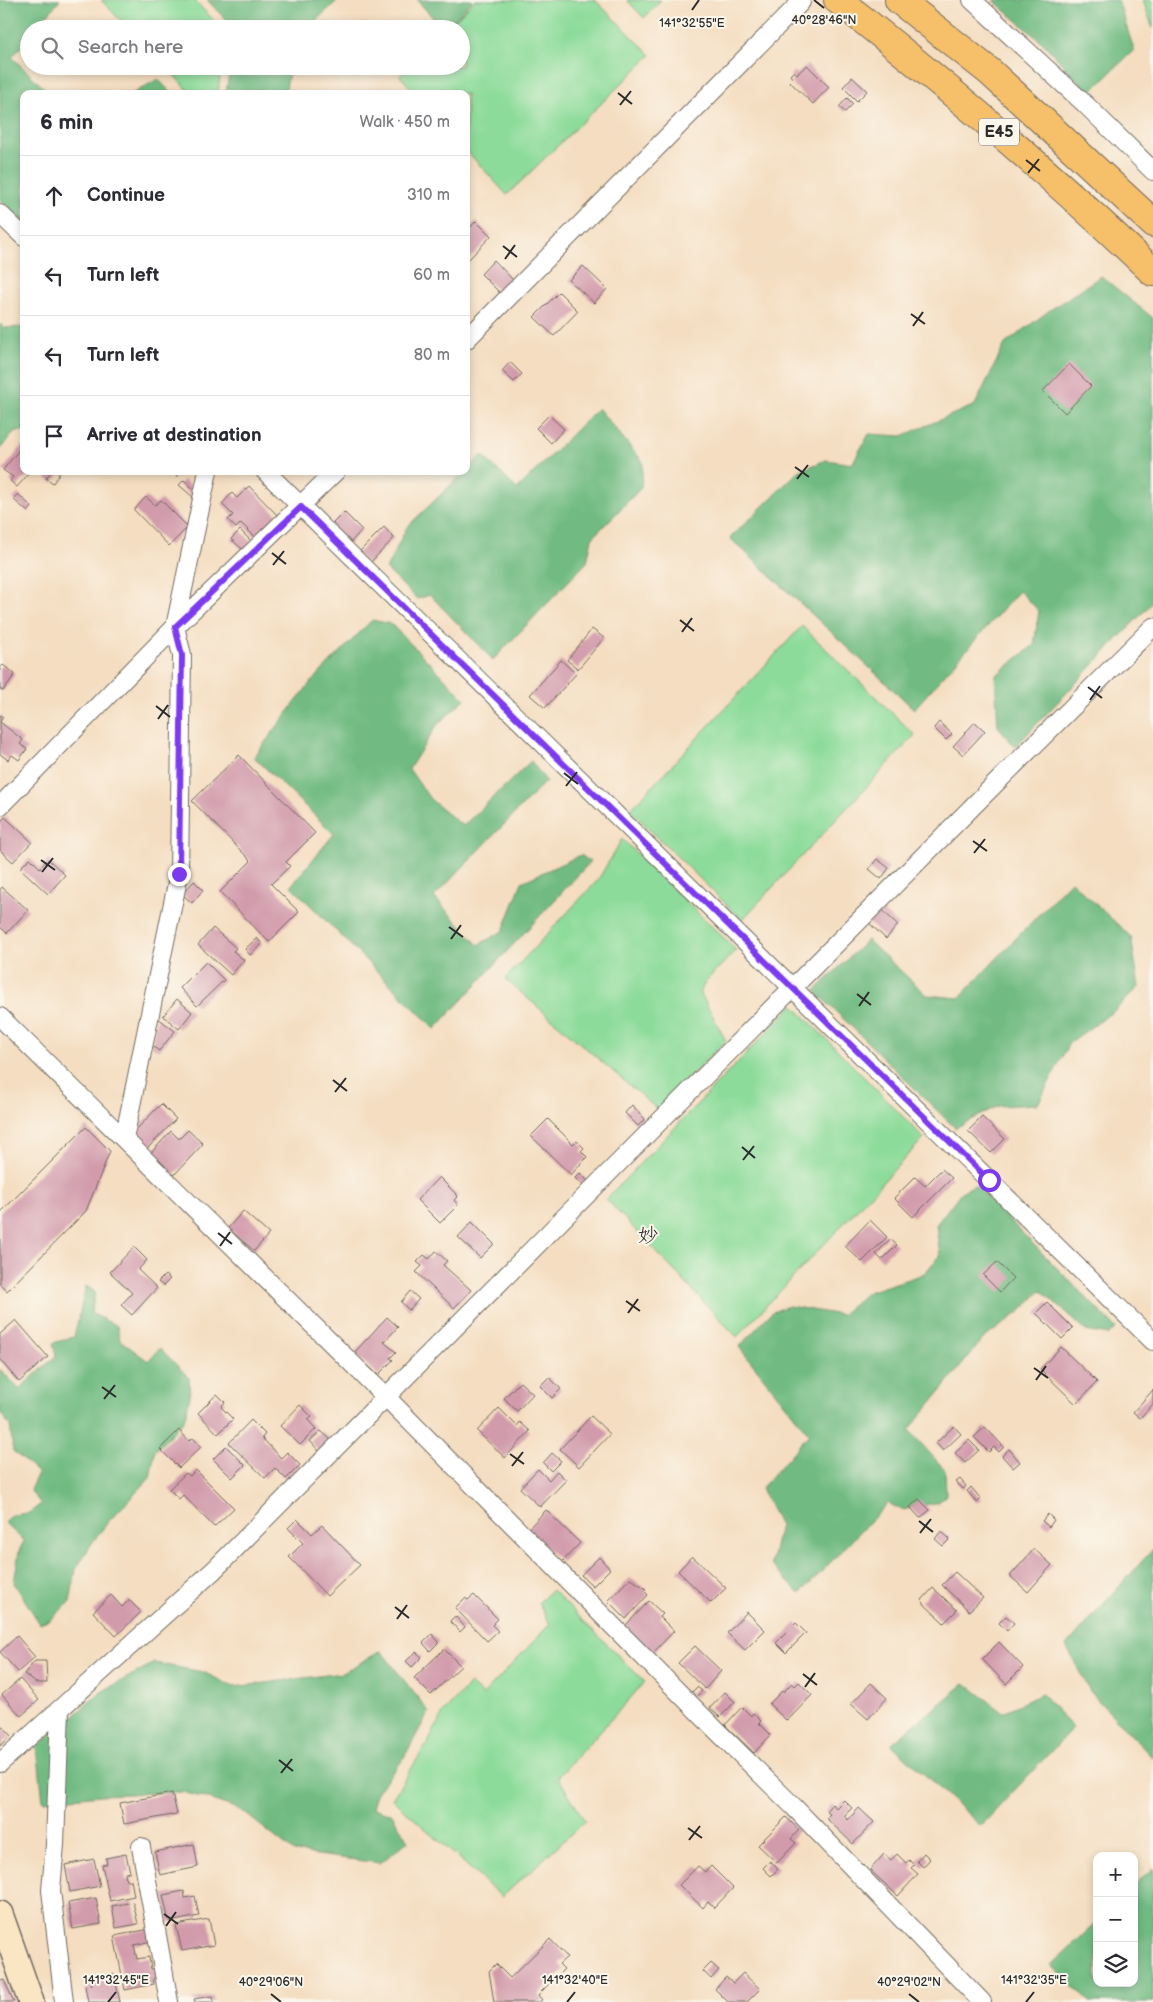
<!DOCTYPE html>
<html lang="en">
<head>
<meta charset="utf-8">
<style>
	:root { --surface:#fff; --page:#f7f7f7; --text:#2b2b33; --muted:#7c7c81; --line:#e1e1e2 }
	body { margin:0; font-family:"Balsamiq Sans","Klee One",sans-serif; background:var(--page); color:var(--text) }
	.controls { position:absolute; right:15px; bottom:15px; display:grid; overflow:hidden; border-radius:10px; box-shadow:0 2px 8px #0003 }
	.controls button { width:45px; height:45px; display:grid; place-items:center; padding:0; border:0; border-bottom:1px solid var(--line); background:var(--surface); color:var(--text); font:25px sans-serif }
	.stop { position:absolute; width:15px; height:15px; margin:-11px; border:4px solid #7c3aed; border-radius:50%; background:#fff }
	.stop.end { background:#7c3aed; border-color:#fff; box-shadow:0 1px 5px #0008 }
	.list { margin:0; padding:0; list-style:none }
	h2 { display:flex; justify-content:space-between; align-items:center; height:65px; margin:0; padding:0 20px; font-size:21px }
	h2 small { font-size:16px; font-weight:400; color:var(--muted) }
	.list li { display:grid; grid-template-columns:32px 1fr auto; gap:15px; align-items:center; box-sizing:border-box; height:80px; padding:0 20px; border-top:1px solid var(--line) }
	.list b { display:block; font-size:19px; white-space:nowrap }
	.list em { font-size:16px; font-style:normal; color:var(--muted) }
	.icon { flex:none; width:28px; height:28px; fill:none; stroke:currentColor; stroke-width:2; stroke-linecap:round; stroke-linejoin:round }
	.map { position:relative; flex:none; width:1153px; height:2002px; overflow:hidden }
	.search { position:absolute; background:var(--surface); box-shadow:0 2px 8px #0003; left:20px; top:20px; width:450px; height:55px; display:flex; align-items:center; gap:12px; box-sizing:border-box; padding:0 18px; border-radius:28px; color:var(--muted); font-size:19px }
	.panel { position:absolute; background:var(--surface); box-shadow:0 2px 8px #0003; left:20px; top:90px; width:450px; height:385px; border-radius:10px }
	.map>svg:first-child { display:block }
	.green { fill:#8cdb9a; stroke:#5c8362 }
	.forest { fill:#71bb82; stroke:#4e7356 }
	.building { fill:#d29bac }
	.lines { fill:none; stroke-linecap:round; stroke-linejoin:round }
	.street-casing { stroke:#71695f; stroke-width:20 }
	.secondary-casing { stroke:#71695f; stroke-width:28 }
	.highway-casing { stroke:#71695f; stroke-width:30 }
	.street { stroke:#fff; stroke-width:18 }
	.secondary { stroke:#fbe6c4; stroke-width:25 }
	.highway { stroke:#f6c06b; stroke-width:28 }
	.route { stroke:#7c3aed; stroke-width:6 }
	.ticks { fill:none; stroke:#2b2b2b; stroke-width:2 }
	.labels { text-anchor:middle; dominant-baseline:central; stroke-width:4; stroke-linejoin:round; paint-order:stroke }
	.shield { fill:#fbf7ec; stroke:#696865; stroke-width:1 }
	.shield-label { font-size:16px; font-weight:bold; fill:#2b2b2b }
	.quarter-label { font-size:20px; fill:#2b2b2b; stroke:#fbf7ec }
	.ticks-label { font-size:12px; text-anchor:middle; fill:#2b2b2b; stroke:#fbf7ec; stroke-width:4; stroke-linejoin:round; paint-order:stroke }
</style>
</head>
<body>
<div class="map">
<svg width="1153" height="2002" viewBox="0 0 1153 2002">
	<rect width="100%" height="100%" fill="#fbf7ec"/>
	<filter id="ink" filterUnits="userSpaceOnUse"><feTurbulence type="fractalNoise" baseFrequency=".02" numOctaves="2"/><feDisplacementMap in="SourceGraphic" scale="10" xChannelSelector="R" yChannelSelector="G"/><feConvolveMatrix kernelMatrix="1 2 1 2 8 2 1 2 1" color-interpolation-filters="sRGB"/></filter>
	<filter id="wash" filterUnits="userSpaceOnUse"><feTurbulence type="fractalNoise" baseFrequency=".0096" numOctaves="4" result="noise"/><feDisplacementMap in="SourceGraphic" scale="20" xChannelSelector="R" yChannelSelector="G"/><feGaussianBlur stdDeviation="1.12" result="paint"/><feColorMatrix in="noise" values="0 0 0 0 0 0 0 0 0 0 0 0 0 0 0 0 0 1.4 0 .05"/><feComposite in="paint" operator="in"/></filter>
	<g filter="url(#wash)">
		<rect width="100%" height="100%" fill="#f4ddc0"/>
		<path class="green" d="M101 0H194L222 29H129Z
			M475 0H595L651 55 507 195 466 150V94H416L400 76 409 66H461V29H446Z
			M627 0H661L644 18Z
			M1143 0H1153V29Z
			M165 66H221L218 94H192Z
			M802 626 915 735 742 920 630 810Z
			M622 839 736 950 706 981 700 992 726 1041 657 1109 505 979 598 880Z
			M793 1005 924 1138 737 1337 606 1199Z
			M552 1590 645 1682 558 1777 585 1821 502 1897 392 1799 430 1739 443 1713 470 1684 483 1695 550 1624 538 1603Z"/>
		<path class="forest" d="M0 0H60L36 29H29V38L12 57 50 94H24V223L0 200Z
			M207 0H338L307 29H235Z
			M417 0H473L445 29H443Z
			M993 0H1118L1134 50 1089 93 1044 44Z
			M230 66H290L285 94H226Z
			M158 79 172 94H132Z
			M1101 276 1153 318V602L1015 747 998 726 995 676 1034 645 1039 611 1019 591 914 709 730 538 799 471 826 460 852 464 869 434 902 436 975 405 1005 344 1050 310Z
			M0 324 4 328 24 327V431H15L0 450Z
			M598 408 643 462 641 488 592 538 587 562 493 660 430 595 417 599 386 569 407 527 482 455 517 489Z
			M372 620 391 624 465 699 437 725 409 769 430 799 463 826 531 761 546 781 434 897 478 945 503 931 522 882 581 855 590 862 435 1029 291 886 334 834 254 757 311 682Z
			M1071 881 1131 937 1139 987 1115 1010 1069 1043 1038 1104 998 1106 955 1128 815 991 867 940 927 995 959 998Z
			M975 1185 1116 1328 1109 1335 1086 1331 1041 1290 1022 1310 983 1339 909 1430 945 1470 946 1495 939 1502 902 1510 888 1503 800 1594 771 1565 780 1525 761 1489 809 1434 739 1347 772 1312 789 1306 841 1315 868 1292 924 1274 940 1255 936 1225 961 1192Z
			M86 1286 95 1292 91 1313 117 1326 120 1340 148 1361 160 1348 189 1378 190 1397 184 1420 155 1451 150 1478 108 1522 92 1543 76 1569 70 1602 50 1620 40 1624 14 1583 19 1551 24 1541 4 1522 11 1515 29 1513 41 1504 30 1490 38 1473 13 1451 10 1425 0 1413V1369L19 1389 56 1356 53 1343 74 1337Z
			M1153 1549V1758L1091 1693 1066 1646Z
			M381 1651 429 1712 402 1761 377 1791 372 1808 392 1814 408 1841 380 1863 294 1852 241 1810 209 1799 182 1792 100 1795 43 1801 37 1747 101 1692 154 1663 203 1672 234 1687 342 1673Z
			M965 1683 1003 1712 1042 1694 1073 1728 981 1826 891 1744Z
			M1153 1868V2002H1090L1051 1965 1097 1922V1983H1134V1886Z"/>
		<g id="blocks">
			<path class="building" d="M807 65 829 87 813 104 790 82 793 79 790 75 794 71 797 74Z
				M852 77 867 91 857 101 843 87Z
				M847 98 853 104 845 112 839 107Z
				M476 221 491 236 469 259 466 256V232Z
				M494 260 513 280 500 293 481 274Z
				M583 266 607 289 594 303 569 280Z
				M559 292 578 311 554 336 534 317Z
				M510 362 522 374 514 382 502 371Z
				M1069 364 1091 386 1065 413 1043 391Z
				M549 415 564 429 551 443 536 428Z
				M22 446 24 448V471H31L17 487 10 481 13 477 3 470Z
				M52 471 60 473 53 483 46 478Z
				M171 471H182L177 477Z
				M184 480 198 493 194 498 179 485Z
				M249 486 278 516 256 538 241 523 236 528 228 520 233 515 222 504 232 493 237 498Z
				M18 494 32 507 28 512 13 499Z
				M146 497 155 505 161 500 188 527 169 546 134 510Z
				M344 512 362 530 348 545 329 527Z
				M384 527 394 538 368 565 357 554Z
				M240 530 252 542 243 550 231 539Z
				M592 629 604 638 578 669 567 660Z
				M561 660 576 674 545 708 530 695Z
				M3 665 15 674 3 691 0 689V668Z
				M0 715 3 717 0 722 23 740 20 744 27 749 19 760 12 755 8 760 0 754Z
				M939 722 952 734 946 740 934 728Z
				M975 722 985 731 963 755 953 746Z
				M239 755 315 833 286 862 290 866 271 884 299 912 269 942 220 892 251 861 192 801Z
				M5 817 32 842 13 862 0 850V822Z
				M30 858 40 868 48 859 65 875 48 894 20 868Z
				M877 859 889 868 881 879 869 869Z
				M194 881 203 890 192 903 182 894Z
				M2 887 28 910 7 933 0 927V890Z
				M880 908 898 925 886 939 868 922Z
				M213 928 236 948 233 951 244 960 231 975 198 945Z
				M257 938 262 944 250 955 245 949Z
				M206 962 224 980 197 1006 180 988Z
				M177 999 192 1012 179 1029 163 1016Z
				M158 1018 175 1031 159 1051 152 1046 156 1021Z
				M161 1104 176 1119 146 1150 131 1135Z
				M632 1105 645 1119 638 1126 625 1113Z
				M982 1117 1005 1139 991 1153 968 1131Z
				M548 1119 573 1144 577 1141 584 1148 581 1151 587 1157 571 1175 531 1136Z
				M86 1127 110 1151 86 1211 7 1291 0 1284V1213Z
				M188 1130 203 1144 174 1175 151 1153 171 1131 179 1139Z
				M942 1169 952 1178 913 1217 894 1198 915 1177 925 1186Z
				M580 1173 589 1182 584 1186 575 1178Z
				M439 1177 458 1196 454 1200 458 1205 440 1223 417 1200Z
				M243 1211 269 1234 254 1251 228 1228Z
				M870 1220 887 1237 862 1262 845 1246Z
				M472 1222 494 1244 480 1258 458 1237Z
				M890 1239 897 1245 882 1260 876 1254Z
				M134 1247 147 1260 138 1270 157 1288 132 1315 121 1305 132 1293 110 1272Z
				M436 1251 447 1261 443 1265 471 1290 454 1308 416 1272 422 1266 417 1262 424 1255 429 1259Z
				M997 1262 1013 1278 1000 1292 983 1275Z
				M165 1275 170 1279 163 1286 158 1282Z
				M410 1291 419 1299 409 1310 401 1302Z
				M1047 1302 1073 1328 1062 1339 1036 1313Z
				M387 1317 398 1327 384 1342 396 1352 390 1358 393 1360 378 1375 354 1353Z
				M16 1320 48 1357 19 1382 0 1360V1334Z
				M1061 1347 1097 1382 1076 1404 1040 1369Z
				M549 1377 561 1389 552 1398 540 1386Z
				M520 1382 533 1394 517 1411 504 1398Z
				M1153 1390V1404L1140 1418 1133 1412Z
				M217 1394 225 1402 221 1407 233 1419 218 1434 198 1413Z
				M300 1405 312 1417 308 1420 316 1429 300 1445 280 1426Z
				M499 1408 517 1426 520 1422 530 1431 505 1458 477 1431Z
				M591 1416 610 1434 579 1467 560 1449Z
				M251 1420 265 1434 262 1438 281 1458 287 1452 300 1465 286 1479 275 1468 265 1478 229 1443Z
				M954 1426 961 1434 943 1451 936 1443Z
				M985 1427 1004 1447 999 1452 994 1447 989 1452 974 1437Z
				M179 1430 189 1441 193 1438 201 1447 179 1468 160 1449Z
				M321 1431 331 1440 320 1452 310 1441Z
				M969 1440 979 1450 965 1463 955 1453Z
				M226 1446 245 1465 232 1478 213 1459Z
				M1009 1449 1020 1462 1013 1468 1002 1456Z
				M552 1453 561 1461 551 1471 543 1463Z
				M538 1469 549 1480 557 1471 566 1480 540 1507 520 1488Z
				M196 1470 234 1508 214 1527 183 1495 179 1499 169 1489 186 1473 190 1476Z
				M960 1479 966 1486 963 1489 956 1482Z
				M971 1487 981 1499 977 1503 967 1491Z
				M919 1499 930 1510 920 1518 910 1507Z
				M546 1510 580 1543 562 1562 527 1530Z
				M1048 1514 1054 1520 1049 1527 1042 1521Z
				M297 1519 312 1534 322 1525 360 1565 327 1596 289 1557 303 1543 288 1528Z
				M941 1531 950 1539 943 1546 935 1539Z
				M1034 1549 1052 1565 1028 1592 1010 1576Z
				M692 1556 726 1588 711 1603 678 1571Z
				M599 1557 610 1569 593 1586 581 1575Z
				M955 1572 983 1598 969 1611 942 1585Z
				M630 1578 646 1589 644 1591 648 1595 626 1619 608 1601Z
				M933 1588 957 1610 944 1623 921 1601Z
				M111 1595 122 1607 129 1600 141 1612 116 1636 93 1612Z
				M474 1595 498 1619 492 1625 498 1631 487 1641 455 1608 465 1598 468 1600Z
				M649 1601 663 1614 660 1617 674 1631 651 1655 623 1628Z
				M747 1612 765 1630 745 1650 727 1633Z
				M455 1616 465 1627 460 1632 450 1621Z
				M1006 1616 1014 1623 1007 1631 999 1623Z
				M796 1623 806 1633 786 1653 776 1643Z
				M432 1634 439 1642 430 1651 423 1643Z
				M17 1636 35 1657 18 1672 0 1652Z
				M999 1642 1023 1667 1006 1684 982 1659Z
				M695 1646 721 1671 705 1689 678 1663Z
				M444 1649 461 1666 431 1695 414 1678Z
				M416 1652 422 1657 412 1667 406 1661Z
				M35 1661H46L47 1683H36L24 1674Z
				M20 1679 39 1700 21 1716 2 1695Z
				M799 1682 812 1695 787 1721 769 1704 782 1691 783 1692 792 1683 795 1686Z
				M871 1683 887 1698 868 1719 851 1704Z
				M697 1687 702 1691 695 1698 690 1694Z
				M725 1692 735 1702 720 1717 710 1708Z
				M742 1707 751 1716 753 1713 761 1721 759 1723 771 1735 754 1753 725 1725Z
				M0 1724 11 1736 0 1746Z
				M172 1793 177 1814 124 1824 120 1803Z
				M844 1800 852 1808 844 1816 848 1820 859 1808 874 1822 853 1844 826 1818 830 1814 826 1811 832 1804 836 1808Z
				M786 1817 799 1830 791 1839 796 1843 777 1863 758 1845Z
				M194 1844 198 1867 160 1875 155 1852Z
				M924 1853 930 1859 923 1867 917 1861Z
				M126 1854 130 1872 125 1873 126 1880H131L134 1896 110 1901 102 1865 107 1864 106 1858Z
				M884 1854 891 1860 897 1854 906 1863 909 1860 914 1865 911 1868 918 1874 898 1896 870 1870Z
				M94 1859 100 1886 70 1892 65 1865Z
				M770 1861 778 1869 771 1876 763 1868Z
				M698 1866 705 1872 711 1866 733 1888 714 1908 708 1902 703 1908 679 1885Z
				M184 1891 185 1898 195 1896 199 1916 169 1922 163 1895Z
				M96 1898 101 1924 73 1929 68 1903Z
				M133 1902 138 1924 116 1928 112 1906Z
				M209 1919 214 1945 182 1951 176 1925Z
				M150 1929 152 1941 134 1945 137 1959 149 1957 151 1969 157 1968 158 1977 153 1978 154 1984 125 1990 114 1936Z
				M550 1939 567 1957 559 1964 564 1969 538 1995 542 2000 539 2002H494L489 1971 496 1964 510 1978Z
				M711 1963 719 1970 711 1979 703 1971Z
				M743 1973 760 1989 747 2002H728L715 1989 726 1977 733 1983Z
				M114 1974 120 2002H88L85 1986 92 1985 90 1979Z
				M4 1980 14 2002H0V1981Z
				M213 1996 214 2002H195L194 1999Z"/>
		</g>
	</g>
	<g filter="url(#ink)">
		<use href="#blocks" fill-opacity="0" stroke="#71695f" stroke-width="1"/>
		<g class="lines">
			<defs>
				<path id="street" d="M972 0 1085 104 1153 171
					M0 214 24 237
					M466 340 801 2
					M265 471 1153 1341
					M0 806 175 627 336 471
					M0 1017 387 1398 715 1729 794 1807 982 2002
					M124 1139 179 874 182 655 175 627 208 471
					M60 1710 55 1844 51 1890 64 2002
					M0 1763 214 1570 986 793 1153 627
					M141 1847 169 2002"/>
				<path id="secondary" d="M0 1914 31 2002"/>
				<path id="highway" d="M838 0C947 86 1053 175 1153 272
					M899 0 990 72 1153 223"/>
			</defs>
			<use href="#street" class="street-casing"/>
			<use href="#secondary" class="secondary-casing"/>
			<use href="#highway" class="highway-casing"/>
			<use href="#street" class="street"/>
			<use href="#secondary" class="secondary"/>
			<use href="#highway" class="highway"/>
		</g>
	</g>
	<g class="lines" filter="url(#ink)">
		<path class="route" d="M179 874 182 655 175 627 301 507 989 1180"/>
	</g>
	<path class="ticks" d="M814 0 824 8M692 10 699 0M618 93 632 104M620 105 631 91M1026 160 1040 171M1028 173 1039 159M503 246 517 257M505 259 515 245M911 314 925 324M913 326 923 312M795 467 809 477M797 479 808 465M272 553 286 564M273 565 284 551M680 620 694 631M682 632 692 618M1088 687 1102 698M1090 700 1100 686M156 706 170 717M158 719 168 705M564 773 578 784M566 786 577 772M973 841 987 851M974 853 985 839M41 860 55 870M42 872 53 858M449 927 463 937M451 939 461 925M857 994 871 1005M859 1006 869 992M333 1080 347 1091M335 1092 346 1078M742 1147 755 1158M743 1160 754 1146M218 1233 232 1244M220 1246 230 1232M626 1301 640 1311M628 1313 638 1299M1034 1368 1048 1378M1036 1380 1046 1366M102 1387 116 1397M104 1399 115 1385M510 1454 524 1464M512 1466 523 1452M919 1521 933 1532M920 1533 931 1519M395 1607 409 1618M397 1619 407 1605M803 1674 817 1685M805 1687 815 1673M279 1760 293 1771M281 1773 292 1759M688 1828 702 1838M689 1840 700 1826M164 1914 178 1924M166 1926 176 1912M271 1994 281 2002M909 1994 919 2002M108 2002 116 1992M567 2002 575 1992M1026 2002 1034 1992"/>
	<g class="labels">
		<rect class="shield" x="979" y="118.5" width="40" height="27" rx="4"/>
		<g class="shield-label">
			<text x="999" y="132">E45</text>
		</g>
		<g class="quarter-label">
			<text x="648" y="1236">妙</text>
		</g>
	</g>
	<g class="ticks-label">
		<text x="824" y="24">40°28'46"N</text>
		<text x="692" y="27">141°32'55"E</text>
		<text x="116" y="1984">141°32'45"E</text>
		<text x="575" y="1984">141°32'40"E</text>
		<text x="1034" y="1984">141°32'35"E</text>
		<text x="271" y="1986">40°29'06"N</text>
		<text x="909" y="1986">40°29'02"N</text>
	</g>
</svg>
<div class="controls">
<button>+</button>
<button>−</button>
<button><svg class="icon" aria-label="layers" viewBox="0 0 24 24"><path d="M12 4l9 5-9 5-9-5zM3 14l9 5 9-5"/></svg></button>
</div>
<div class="stop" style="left:989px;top:1180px"></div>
<div class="stop end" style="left:179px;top:874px"></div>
<div class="search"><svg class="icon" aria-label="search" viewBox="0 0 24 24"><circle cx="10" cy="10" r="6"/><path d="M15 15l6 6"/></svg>Search here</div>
<section class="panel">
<h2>6 min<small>Walk · 450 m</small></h2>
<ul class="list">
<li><svg class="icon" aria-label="ahead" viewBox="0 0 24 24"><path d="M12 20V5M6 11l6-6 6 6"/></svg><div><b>Continue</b></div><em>310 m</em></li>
<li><svg class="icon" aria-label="left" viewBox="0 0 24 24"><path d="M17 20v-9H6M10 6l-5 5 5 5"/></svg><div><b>Turn left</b></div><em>60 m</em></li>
<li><svg class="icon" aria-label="left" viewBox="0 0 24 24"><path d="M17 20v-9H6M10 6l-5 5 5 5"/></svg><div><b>Turn left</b></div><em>80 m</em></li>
<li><svg class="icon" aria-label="arrive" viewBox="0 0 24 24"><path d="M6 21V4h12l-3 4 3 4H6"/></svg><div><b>Arrive at destination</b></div></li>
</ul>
</section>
</div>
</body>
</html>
